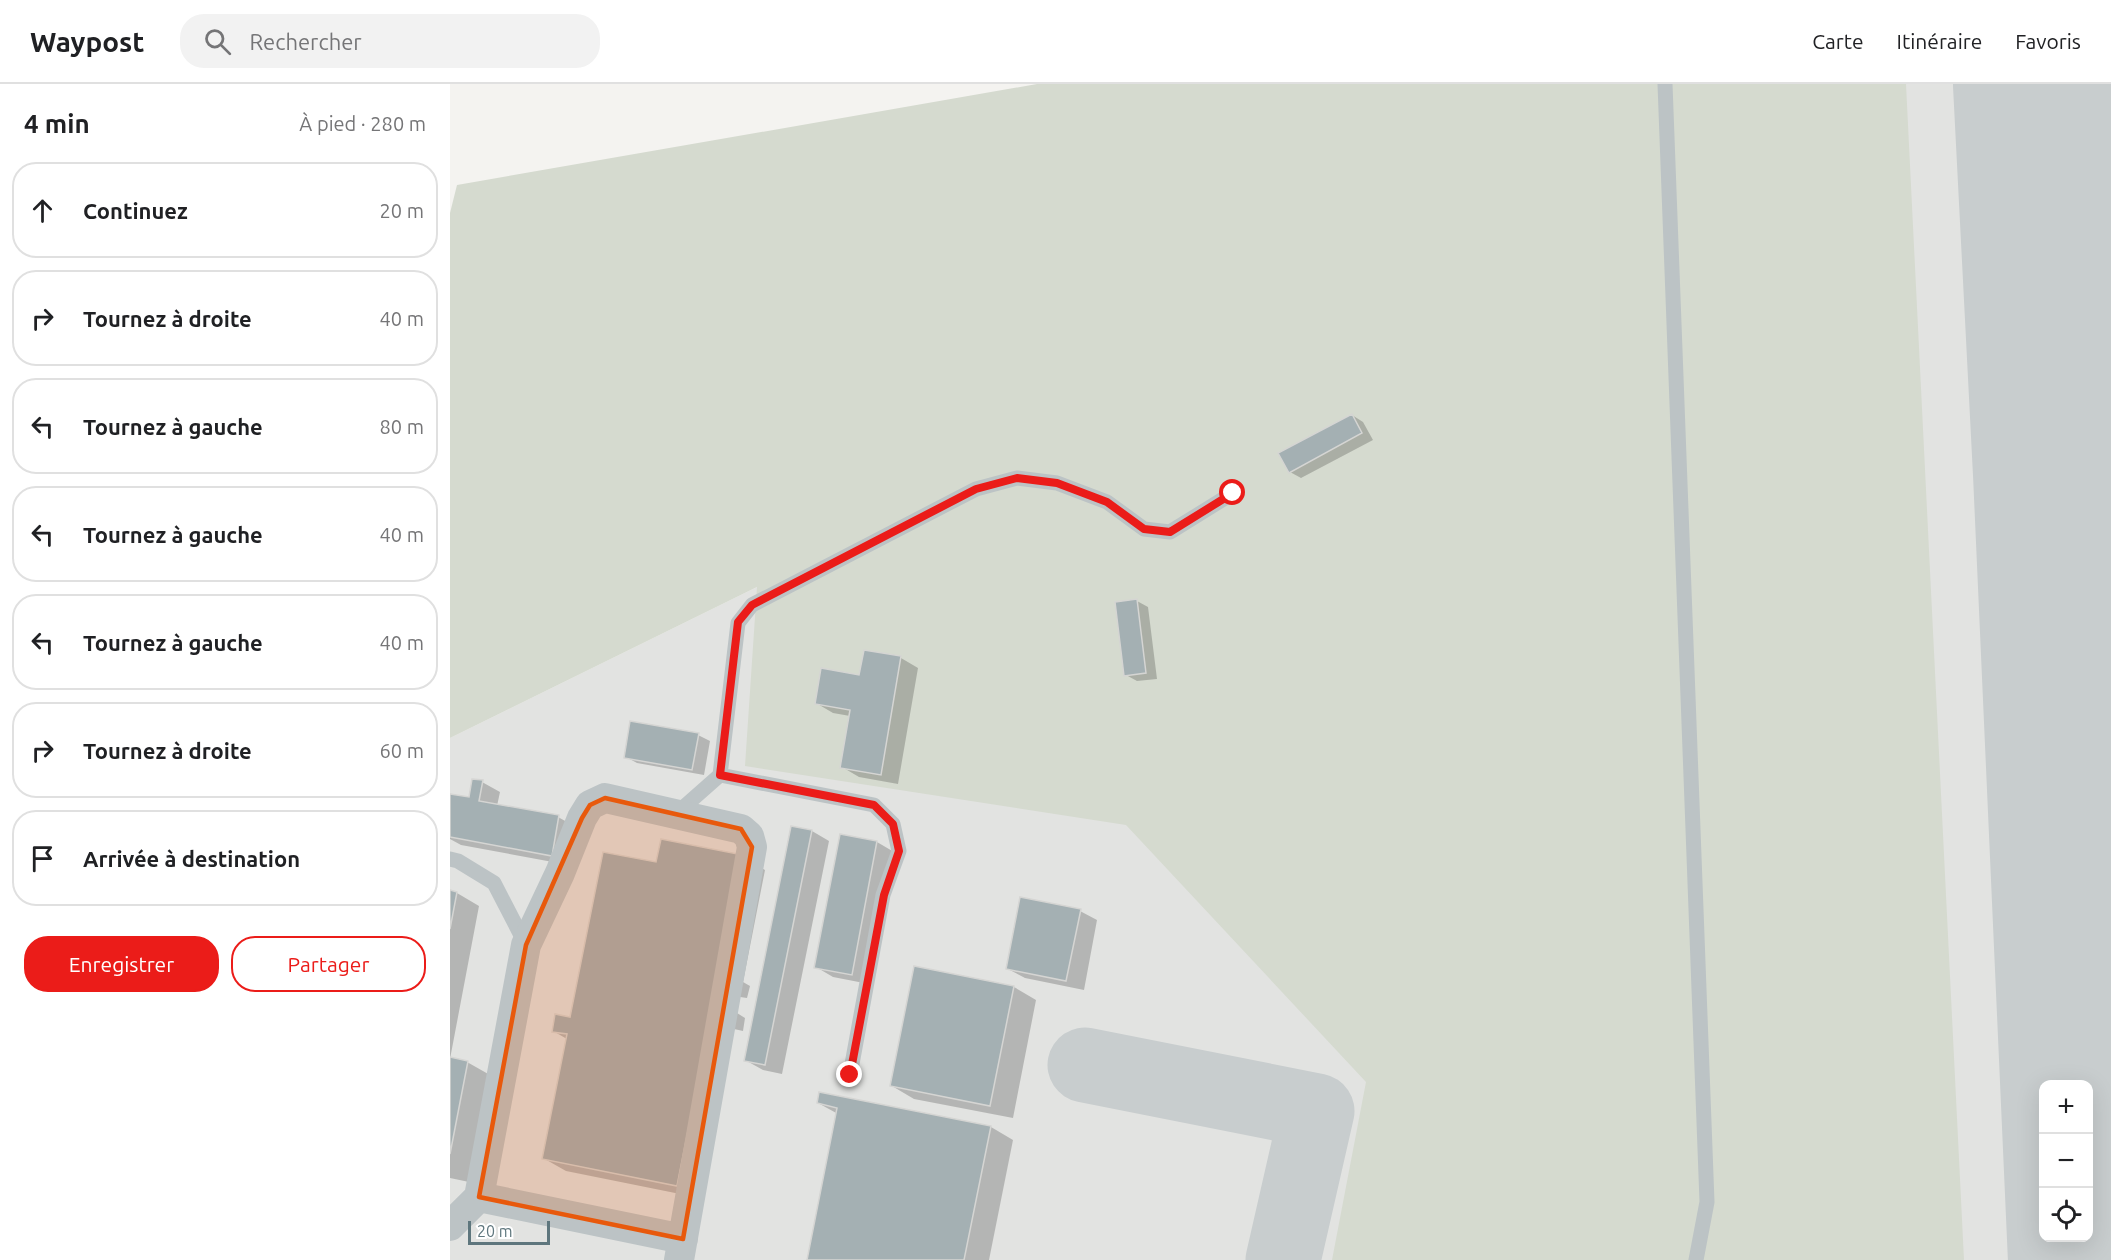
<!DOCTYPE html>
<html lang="fr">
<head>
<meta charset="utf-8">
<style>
	:root { --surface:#fff; --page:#f2f2f2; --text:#202124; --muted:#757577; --line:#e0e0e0; --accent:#eb1c19 }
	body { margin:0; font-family:Ubuntu,sans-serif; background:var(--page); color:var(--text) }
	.controls { position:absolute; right:18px; bottom:18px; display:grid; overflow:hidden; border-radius:12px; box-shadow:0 6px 24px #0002 }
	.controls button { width:54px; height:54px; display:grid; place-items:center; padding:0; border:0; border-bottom:2px solid var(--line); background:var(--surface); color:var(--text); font:30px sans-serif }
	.scale { position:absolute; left:18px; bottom:15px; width:82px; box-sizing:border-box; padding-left:6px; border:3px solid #5e767d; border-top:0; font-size:16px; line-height:21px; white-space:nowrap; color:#5e767d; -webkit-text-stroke:4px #fff; paint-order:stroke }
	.stop { position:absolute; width:18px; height:18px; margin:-14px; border:4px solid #eb1c19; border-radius:50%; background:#fff }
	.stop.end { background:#eb1c19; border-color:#fff; box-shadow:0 2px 6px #0008 }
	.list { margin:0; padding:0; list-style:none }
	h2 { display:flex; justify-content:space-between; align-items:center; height:78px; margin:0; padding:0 24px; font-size:26px }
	h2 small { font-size:20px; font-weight:400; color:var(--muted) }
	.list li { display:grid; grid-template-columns:39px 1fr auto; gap:18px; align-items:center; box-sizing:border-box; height:96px; margin:0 12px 12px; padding:0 12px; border:2px solid var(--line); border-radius:24px }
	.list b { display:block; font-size:22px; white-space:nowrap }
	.list em { font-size:20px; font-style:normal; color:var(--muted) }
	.actions { display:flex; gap:12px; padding:18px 24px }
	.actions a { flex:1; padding:14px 0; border:2px solid var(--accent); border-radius:24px; text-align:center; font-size:21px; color:var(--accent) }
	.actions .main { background:var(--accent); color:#fff }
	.icon { flex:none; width:33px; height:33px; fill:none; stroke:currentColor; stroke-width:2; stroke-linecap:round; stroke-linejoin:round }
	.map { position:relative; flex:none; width:1661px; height:1176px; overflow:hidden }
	header { display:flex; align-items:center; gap:36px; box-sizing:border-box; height:84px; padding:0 30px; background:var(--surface); border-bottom:2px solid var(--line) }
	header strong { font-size:28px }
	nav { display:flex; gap:33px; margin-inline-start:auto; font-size:21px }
	.search { width:420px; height:54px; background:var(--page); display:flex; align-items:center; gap:15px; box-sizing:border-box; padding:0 21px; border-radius:24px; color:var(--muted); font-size:22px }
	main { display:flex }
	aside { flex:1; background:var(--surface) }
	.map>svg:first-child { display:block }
	.built { fill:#e2e3e1; fill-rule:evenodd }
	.green { fill:#d5dacf; fill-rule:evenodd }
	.shadow { fill:#0003 }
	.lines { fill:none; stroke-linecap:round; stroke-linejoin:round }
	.taxiway { stroke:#c8cdce; stroke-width:75 }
	.runway { stroke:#c8cdce; stroke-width:188 }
	.building { fill:#a4b0b3; stroke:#d5d5d3; stroke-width:1.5 }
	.service { stroke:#bcc3c5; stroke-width:15 }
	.minor { stroke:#bcc3c5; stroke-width:30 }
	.route { stroke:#eb1c19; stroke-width:8 }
	.marked { fill:#e8590c; fill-opacity:0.2; stroke:#e8590c; stroke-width:4.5; stroke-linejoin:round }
</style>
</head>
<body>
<header>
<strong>Waypost</strong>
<div class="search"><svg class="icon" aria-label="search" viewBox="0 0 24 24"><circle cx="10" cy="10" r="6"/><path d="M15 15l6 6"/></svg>Rechercher</div>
<nav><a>Carte</a><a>Itinéraire</a><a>Favoris</a></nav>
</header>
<main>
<aside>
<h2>4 min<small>À pied · 280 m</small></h2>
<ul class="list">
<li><svg class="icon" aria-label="ahead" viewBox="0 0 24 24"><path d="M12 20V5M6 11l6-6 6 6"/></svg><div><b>Continuez</b></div><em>20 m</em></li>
<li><svg class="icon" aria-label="right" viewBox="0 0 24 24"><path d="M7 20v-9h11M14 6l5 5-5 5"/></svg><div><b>Tournez à droite</b></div><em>40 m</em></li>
<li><svg class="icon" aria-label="left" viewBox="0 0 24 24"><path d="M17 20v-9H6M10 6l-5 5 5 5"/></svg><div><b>Tournez à gauche</b></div><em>80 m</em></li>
<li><svg class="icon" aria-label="left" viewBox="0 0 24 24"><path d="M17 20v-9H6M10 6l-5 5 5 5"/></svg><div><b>Tournez à gauche</b></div><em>40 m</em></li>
<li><svg class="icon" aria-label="left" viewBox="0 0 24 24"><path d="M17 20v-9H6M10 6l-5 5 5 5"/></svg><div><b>Tournez à gauche</b></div><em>40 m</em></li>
<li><svg class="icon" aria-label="right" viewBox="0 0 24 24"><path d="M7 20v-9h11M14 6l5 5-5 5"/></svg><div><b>Tournez à droite</b></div><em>60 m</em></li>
<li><svg class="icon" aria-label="arrive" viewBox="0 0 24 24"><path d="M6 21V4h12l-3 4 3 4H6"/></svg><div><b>Arrivée à destination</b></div></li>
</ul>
<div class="actions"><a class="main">Enregistrer</a><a>Partager</a></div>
</aside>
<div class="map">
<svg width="1661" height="1176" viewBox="0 0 1661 1176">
	<rect width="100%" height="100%" fill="#f4f3f0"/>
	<path class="built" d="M1024 0H1661V1176H0V654L307 503ZM1594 1000H1638V1154H1594Z"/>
	<path class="green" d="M587 0H1456L1514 1176H882L916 998 676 741 295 682 307 503 0 654V129L7 101ZM901 330 912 349 839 389 829 369ZM414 566 451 573 431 691 390 684 400 626 365 620 371 584 409 591Z"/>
	<path class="shadow" d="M902 331 913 338 923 356 851 394 840 388Z
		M687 517 698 523 707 595 687 597 676 591Z
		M415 568 451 574 468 584 448 700 409 693 392 683 400 632 383 629 366 619 411 593Z
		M248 651 260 657 254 691 187 679 176 673Z
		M32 698 50 708 47 722 108 733 126 743 119 781 11 761 0 755V716L20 715Z
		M362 747 379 757 332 990 313 986 295 976Z
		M427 758 444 768 419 900 383 893 366 883Z
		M293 773 315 786 293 898 300 902 297 914 290 913 287 929 295 934 293 947 284 945 250 1114 116 1087 93 1074 117 955 103 947 121 935 207 780Z
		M0 808 7 809 29 822 0 975Z
		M630 827 647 836 634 906 575 894 558 885Z
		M564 903 586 916 563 1034 464 1015 442 1002Z
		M0 975 17 978 40 991 19 1098 0 1094Z
		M368 1019 541 1043 563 1056 539 1176H359L388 1030Z"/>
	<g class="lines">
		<path class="taxiway" d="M635 981 867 1027 833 1176"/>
		<path class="runway" d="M1597 0 1617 389 1652 1176"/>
	</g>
	<path class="building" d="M902 330 912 349 839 389 828 369Z
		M687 515 696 589 674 592 665 518Z
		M414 566 451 572 431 691 390 684 400 626 365 620 371 584 409 591Z
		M180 637 249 649 242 686 174 674Z
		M22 695 33 696 29 717 109 731 102 772 0 753V710L19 713Z
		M341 742 362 746 315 981 294 977Z
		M390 750 427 757 402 891 364 884Z
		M211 755 293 771 227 1102 92 1075 117 950 102 948 105 930 120 933 153 768 206 778Z
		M0 806 7 808 0 845Z
		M570 813 631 825 616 897 556 885Z
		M464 882 564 902 540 1022 440 1002Z
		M0 973 18 977 0 1070Z
		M369 1008 541 1042 514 1176H357L387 1024 367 1019Z"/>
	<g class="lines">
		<path class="service" d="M1215 0 1257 1118 1246 1176
			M270 691 424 721 443 740 449 767 433 811 400 991
			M227 729 270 691 288 539 302 521 526 405 567 394 607 399 657 418 694 445 720 448 783 409
			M0 775 8 777 44 799 76 861"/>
		<path class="minor" d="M29 1113 233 1155
			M0 1142 29 1113 76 861 110 789 132 734 140 721 155 714 291 745 299 752 302 763 229 1176"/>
	</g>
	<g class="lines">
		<path class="route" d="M400 991 434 811 449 767 443 740 424 721 270 691 288 538 302 521 526 405 567 394 607 399 657 418 694 445 720 448 783 409"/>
	</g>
	<path class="marked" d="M155 714 291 745 302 763 233 1155 29 1113 76 861 132 734 140 721Z"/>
</svg>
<div class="controls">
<button>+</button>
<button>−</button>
<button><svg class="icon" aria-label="locate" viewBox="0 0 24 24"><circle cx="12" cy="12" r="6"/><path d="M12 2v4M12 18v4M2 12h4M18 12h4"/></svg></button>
</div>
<div class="scale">20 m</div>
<div class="stop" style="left:783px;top:409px"></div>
<div class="stop end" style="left:400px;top:991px"></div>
</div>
</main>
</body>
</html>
